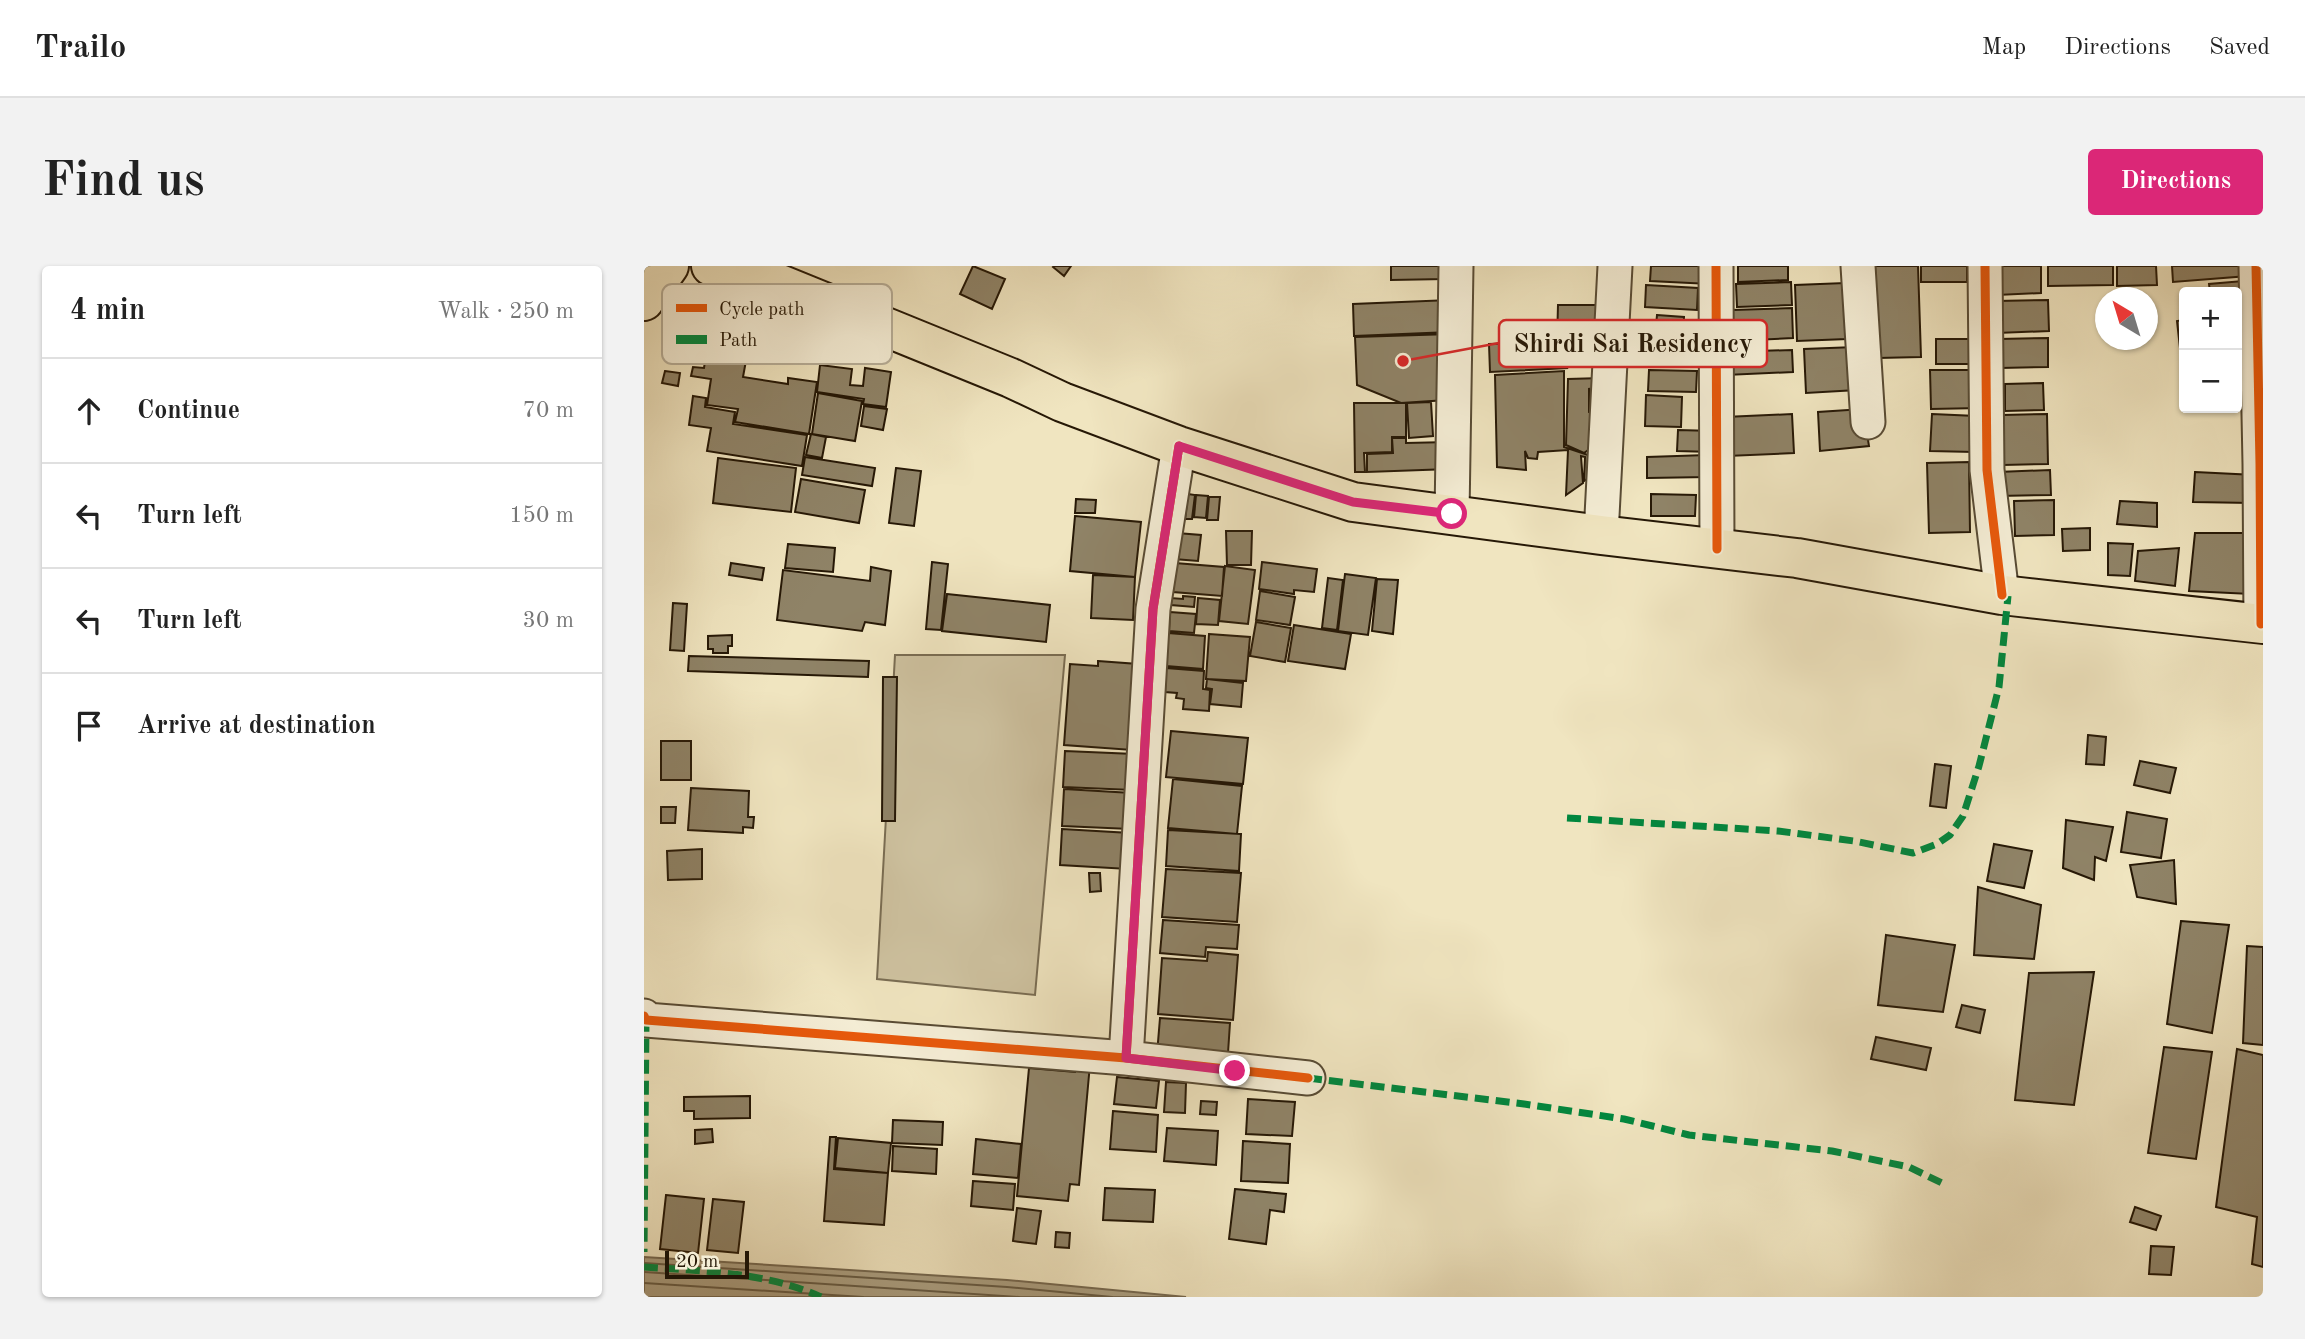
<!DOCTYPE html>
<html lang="en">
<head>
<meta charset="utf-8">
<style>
	:root { --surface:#fff; --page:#f2f2f2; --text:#222; --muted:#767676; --line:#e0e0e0; --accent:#db2777 }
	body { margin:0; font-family:"Old Standard TT",serif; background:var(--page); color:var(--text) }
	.controls { position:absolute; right:21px; top:21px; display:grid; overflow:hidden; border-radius:7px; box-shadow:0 2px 5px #0004 }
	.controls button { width:63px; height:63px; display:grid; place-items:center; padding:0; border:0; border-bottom:2px solid var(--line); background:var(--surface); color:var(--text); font:35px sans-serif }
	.compass { position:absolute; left:1451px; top:21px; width:63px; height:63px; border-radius:50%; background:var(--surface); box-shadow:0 2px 5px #0004; rotate:322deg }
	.scale { position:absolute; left:21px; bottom:18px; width:84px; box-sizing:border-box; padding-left:7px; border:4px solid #261806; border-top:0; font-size:19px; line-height:24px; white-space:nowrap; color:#261806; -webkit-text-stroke:5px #f5eed6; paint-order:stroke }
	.stop { position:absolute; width:21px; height:21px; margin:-16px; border:5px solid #db2777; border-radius:50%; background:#fff }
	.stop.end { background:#db2777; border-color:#fff; box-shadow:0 2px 7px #0008 }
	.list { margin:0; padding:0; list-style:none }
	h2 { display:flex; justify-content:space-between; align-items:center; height:91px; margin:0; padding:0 28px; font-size:30px }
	h2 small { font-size:23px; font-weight:400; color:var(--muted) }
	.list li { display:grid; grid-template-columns:46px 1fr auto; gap:21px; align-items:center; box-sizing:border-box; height:105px; padding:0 28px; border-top:2px solid var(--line) }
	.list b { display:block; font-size:26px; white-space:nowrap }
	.list em { font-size:23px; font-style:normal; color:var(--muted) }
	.icon { flex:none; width:38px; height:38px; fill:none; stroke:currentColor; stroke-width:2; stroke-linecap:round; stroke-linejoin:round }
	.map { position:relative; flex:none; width:1619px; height:1031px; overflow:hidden; border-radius:7px }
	header { display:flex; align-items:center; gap:42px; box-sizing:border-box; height:98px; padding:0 35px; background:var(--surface); border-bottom:2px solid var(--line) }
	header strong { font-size:33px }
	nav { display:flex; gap:38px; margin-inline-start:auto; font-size:24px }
	.intro { display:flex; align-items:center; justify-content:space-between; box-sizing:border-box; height:168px; padding:0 42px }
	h1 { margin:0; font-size:49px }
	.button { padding:18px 32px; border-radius:7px; background:var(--accent); color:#fff; font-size:24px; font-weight:700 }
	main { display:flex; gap:42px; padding:0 42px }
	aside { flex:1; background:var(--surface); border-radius:7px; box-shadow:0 2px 5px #0004 }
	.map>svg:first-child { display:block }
	.green { fill:#cec2a0; stroke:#7a6d53; stroke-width:2 }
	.water { fill:#ab9f81; stroke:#766950; stroke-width:2 }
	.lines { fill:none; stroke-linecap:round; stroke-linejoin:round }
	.shore { stroke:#685c44; stroke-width:2 }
	.building { fill:#8f8367; stroke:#261806; stroke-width:2 }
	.street-casing { stroke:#584b34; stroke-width:37 }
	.primary-casing { stroke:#261806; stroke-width:42 }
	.street { stroke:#f5eed6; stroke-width:33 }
	.primary { stroke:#f0e5c0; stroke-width:38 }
	.quiet { stroke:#00873e; stroke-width:7; stroke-dasharray:14 7; stroke-linecap:butt }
	.cycleway-casing { stroke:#f5eed6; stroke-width:13 }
	.cycleway { stroke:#e8590c; stroke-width:9 }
	.route { stroke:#db2777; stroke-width:9 }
	.key { fill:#f5eed6; stroke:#b7ae98; stroke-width:2 }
	.key-label { font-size:19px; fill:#261806 }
	.leader { fill:none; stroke:#d62828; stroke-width:2.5 }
	.callout-dot { fill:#d62828; stroke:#f5eed6; stroke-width:2.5 }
	.callout { fill:#f5eed6; stroke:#d62828; stroke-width:2.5 }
	.callout-label { font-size:26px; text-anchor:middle; font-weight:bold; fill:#261806 }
</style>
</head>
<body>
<header>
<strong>Trailo</strong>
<nav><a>Map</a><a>Directions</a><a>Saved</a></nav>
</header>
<div class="intro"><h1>Find us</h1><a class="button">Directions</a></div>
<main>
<aside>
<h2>4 min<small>Walk · 250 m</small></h2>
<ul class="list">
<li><svg class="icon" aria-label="ahead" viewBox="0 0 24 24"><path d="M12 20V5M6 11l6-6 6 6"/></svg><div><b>Continue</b></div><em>70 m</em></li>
<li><svg class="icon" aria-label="left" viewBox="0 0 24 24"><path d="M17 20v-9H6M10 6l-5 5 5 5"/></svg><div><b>Turn left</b></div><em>150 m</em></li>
<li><svg class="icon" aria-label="left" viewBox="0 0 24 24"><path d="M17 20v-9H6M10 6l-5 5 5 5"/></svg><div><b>Turn left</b></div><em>30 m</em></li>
<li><svg class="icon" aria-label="arrive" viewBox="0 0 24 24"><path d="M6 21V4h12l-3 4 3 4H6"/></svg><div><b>Arrive at destination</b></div></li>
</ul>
</aside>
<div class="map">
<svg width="1619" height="1031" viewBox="0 0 1619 1031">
	<rect width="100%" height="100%" fill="#f0e5c0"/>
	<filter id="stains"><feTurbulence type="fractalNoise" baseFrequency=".00286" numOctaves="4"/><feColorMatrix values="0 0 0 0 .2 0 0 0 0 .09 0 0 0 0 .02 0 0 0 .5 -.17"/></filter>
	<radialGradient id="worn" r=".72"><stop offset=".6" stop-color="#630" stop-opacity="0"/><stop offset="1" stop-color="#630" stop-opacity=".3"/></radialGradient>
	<path class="green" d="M251 389H421L391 729 233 713Z"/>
	<path class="water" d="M0 991 363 1014 542 1031H0Z"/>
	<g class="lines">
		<path class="shore" d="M0 997 363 1021 468 1031
			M0 1006 375 1031
			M0 1017 219 1031"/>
	</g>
	<path class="building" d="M329 0 361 13 348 43 316 28Z
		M410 0H427L420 10 409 1Z
		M747 0H801V13L747 14Z
		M1007 0H1067L1066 18 1006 15Z
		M1094 0H1144V14L1094 16Z
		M1231 0H1274L1277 91 1234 92Z
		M1277 0H1323V16H1277Z
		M1353 0H1397V27L1353 29Z
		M1404 0H1469V19L1404 20Z
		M1473 0H1512L1513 19 1473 20Z
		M1528 0H1604V10L1529 16Z
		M1599 15 1602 43 1593 44V26H1566L1565 18Z
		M1147 16 1148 39 1093 41 1092 18Z
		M1201 17 1203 73 1153 75 1151 19Z
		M1002 19 1054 22 1053 44 1001 41Z
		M806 34 807 66 710 70 709 38Z
		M1404 34 1405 65 1353 67 1352 35Z
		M914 39H954L953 90 918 89 913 76Z
		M1148 42 1149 72 1088 75V44Z
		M1597 46 1601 82 1593 83V47Z
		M1013 49 1040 51 1038 84 1010 82Z
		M1540 54V90L1537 91 1533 55Z
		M807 68 803 134 757 137 713 119 711 71Z
		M1404 72V101L1356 102 1355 73Z
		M1292 73H1335V98H1292Z
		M913 76 923 102 846 106 845 78Z
		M1211 81 1213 124 1162 127 1160 83Z
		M63 83 103 89 99 111 144 118V112L173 116 165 168 91 156 94 143 63 139 67 113 47 110 49 101 60 102Z
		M1148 84 1149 106 1082 109V86Z
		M176 99 208 103 206 119 219 120 221 102 247 106 242 141 219 138 220 133 173 126Z
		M1005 104 1053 105 1052 126 1004 125Z
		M1286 104H1336L1337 142 1287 143Z
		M21 105 36 107 34 120 18 117Z
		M920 105V181L944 189 955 187 959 202 940 215 941 191 937 190 939 217 922 229 924 184 894 186 893 193 884 192 881 185 882 204 853 201 851 109Z
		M958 112 956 127 947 128 945 122V146L950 148 947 182 940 187 922 179 924 113Z
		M1399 117 1400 144 1361 145V118Z
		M174 127 218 135 211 175 168 168Z
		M1002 129 1038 131 1037 161 1001 160Z
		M49 130 62 132 61 141 91 146 89 158 163 169 158 200 63 185 67 162 45 159Z
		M787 136 789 170 765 172 763 137Z
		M710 137H762V171H748V186L720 187 721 206H711Z
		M220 140 243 143 239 164 217 160Z
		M1219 143 1225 180 1176 185 1174 146Z
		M1148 148 1150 187 1083 190 1081 151Z
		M1288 148 1332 150 1330 186 1286 185Z
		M1403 148 1404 198 1359 199 1358 149Z
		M1034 164 1070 165 1069 186 1033 185Z
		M167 168 182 171 178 192 162 189Z
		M748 172H762V177L805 176 806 203 723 206V188L749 187Z
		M1063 189 1064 211 1003 212V191Z
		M161 191 231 202 228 220 158 209Z
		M74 192 152 202 147 246 69 237Z
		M1325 196 1326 266 1285 267 1283 197Z
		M252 202 277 205 270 260 245 257Z
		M1406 204 1407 229 1354 230V206Z
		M1551 206 1611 209 1608 237 1549 236Z
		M157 213 221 224 215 257 151 246Z
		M544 228 551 229 548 253H541Z
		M1007 228 1052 229 1051 250H1007Z
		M552 229 564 230 562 252 550 251Z
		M565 231H576L574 254H563Z
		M432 233 452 234 451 247H431Z
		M1410 234V269L1371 270 1370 235Z
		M1476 235 1513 237V261L1473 258Z
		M431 250 497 256 491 311 426 305Z
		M1446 262V284L1419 285 1418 263Z
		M582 265H608L607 299H583Z
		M533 267 557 269 554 295 530 293Z
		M1551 267H1611L1607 328 1545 325Z
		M1464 277 1489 278 1486 310 1464 309Z
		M144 278 191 282 189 306 141 302Z
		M1535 282 1531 320 1491 315 1494 285Z
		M288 296 304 298 297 364 282 363Z
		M618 296 673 303 670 326 650 324V328L615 323Z
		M87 297 120 302 118 314 85 309Z
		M531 297 580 301 578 330 529 326Z
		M581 300 611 304 604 358 575 355Z
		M227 301 247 305 241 359 221 356 218 365 133 354 139 304 226 315Z
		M701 308 732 312 724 369 694 365Z
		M449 309 491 311 489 354 447 352Z
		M684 312 699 314 693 364 678 362Z
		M733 313 754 314 749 368 728 365Z
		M616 325 651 331 646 359 612 354Z
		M303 328 406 339 402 376 298 365Z
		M539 330 551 331 550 341 527 339V332L539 333Z
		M554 332 576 334 574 359 552 358Z
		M29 337 43 338 40 385 26 384Z
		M526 346 552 348 550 367 525 365Z
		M612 356 647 362 641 396 606 390Z
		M650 359 707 368 701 403 644 395Z
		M524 367 561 370 559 403 522 400Z
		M565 368 606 371 602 415 562 413Z
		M88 369V380H84V387H69V383H64V370Z
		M45 390 225 395 224 411 44 405Z
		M454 395 494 398 488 484 420 479 426 398 454 400Z
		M522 402 560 405 559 423 566 424 565 445 539 443 540 433 532 432 533 427 521 426Z
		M239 411H253L251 555H238Z
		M563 413 599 417 597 441 566 438 568 423 562 422Z
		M527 465 604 472 599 518 522 511Z
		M1444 469 1462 471 1460 499 1442 498Z
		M17 475H47V514H17Z
		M421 485 490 488 488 524 419 521Z
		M1496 495 1532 502 1526 527 1490 519Z
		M1291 498 1307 500 1302 542 1286 540Z
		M529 513 598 520 593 568 524 562Z
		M47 522 105 525 104 551H110L109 562 99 561V567L44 564Z
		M420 523 488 527 486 563 418 560Z
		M17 541H32L31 557H17Z
		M1483 546 1523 553 1517 592 1477 586Z
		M1422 554 1469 561 1462 595 1451 591 1450 614 1419 602Z
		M418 563 486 567 484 603 416 599Z
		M524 564 597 568 595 605 522 600Z
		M1350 578 1388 585 1380 622 1343 615Z
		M58 583V613L24 614 23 585Z
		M1530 594 1532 638 1493 631 1486 599Z
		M522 603 597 607 593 656 518 651Z
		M445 607H456L457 625 446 626Z
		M1334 621 1397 639 1390 693 1330 689Z
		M519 654 595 659 593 683 562 681 561 691 516 687Z
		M1537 655 1585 659 1568 767 1523 758Z
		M1242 669 1311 679 1299 746 1234 739Z
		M1603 680 1619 681V779L1599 777Z
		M564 686 594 689 589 754 514 748 518 692 563 695Z
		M1450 706 1430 839 1371 834 1385 707Z
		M1318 739 1341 744 1336 767 1312 761Z
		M516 752 586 757 584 787 513 788Z
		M1232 771 1287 782 1282 804 1227 793Z
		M1520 781 1568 786 1552 893 1504 887Z
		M1593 783 1619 789V1001L1608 998 1613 951 1572 941Z
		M432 797 446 798 435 919 426 918 424 935 373 930 385 802 431 806Z
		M473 811 515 815 512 842 470 838Z
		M522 816 542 817 541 847 520 846Z
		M106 830V852L50 853V845H40V831Z
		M604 833 651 836 648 870 602 868Z
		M557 835 573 836 572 849 556 848Z
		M469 845 514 849 512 886 466 883Z
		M249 854 299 856 298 879 248 877Z
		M523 862 574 865 572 899 520 895Z
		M68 863 69 876 51 878V864Z
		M186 871H192L190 903 244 907 240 959 180 955Z
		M194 872 247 877 244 907 191 902Z
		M332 873 377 878 374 912 329 908Z
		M599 875 646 878 644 917 597 915Z
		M249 880 293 883 292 908 248 905Z
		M329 915 371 918 369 944 327 940Z
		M461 922 511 924 509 956 459 954Z
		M591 923 642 928 640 946 626 944 622 978 585 973Z
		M22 929 60 933 54 987 16 983Z
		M69 933 100 936 94 987 63 984Z
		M1491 941 1517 950 1512 964 1486 956Z
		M373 942 397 945 392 978 369 975Z
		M412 966 426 967 425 982 411 981Z
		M1507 980 1530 981 1527 1009 1505 1008Z"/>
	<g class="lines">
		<defs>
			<path id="street" d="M1072 0 1073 283
				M1214 0 1224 156
				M1341 0 1343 204 1358 329
				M1612 0 1616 198 1617 358
				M808 248 812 0
				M957 269 971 0
				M0 750 2 754 482 792 664 812
				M482 792 509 343 535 180"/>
			<path id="primary" d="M67 0 116 10 367 112 418 136 535 180 709 236 957 269 1153 292 1358 329 1619 358
				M0 35 25 0"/>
		</defs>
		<use href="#street" class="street-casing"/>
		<use href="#primary" class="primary-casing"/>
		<use href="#street" class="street"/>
		<use href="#primary" class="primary"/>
		<path class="quiet" d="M923 552 1134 565 1210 575 1269 587 1293 578 1306 569 1319 550 1335 500 1355 421 1364 330
			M0 753 2 754 0 986
			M664 812 880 838 980 853 1045 869 1188 885 1265 901 1300 918
			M0 1001C59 1005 122 1006 177 1031"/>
		<defs>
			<path id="cycleway" d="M1072 0 1073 283
				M1341 0 1343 204 1358 329
				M1612 0 1616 198 1617 358
				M0 750 2 754 482 792 664 812
				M482 792 509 343 535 180"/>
		</defs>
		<use href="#cycleway" class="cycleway-casing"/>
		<use href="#cycleway" class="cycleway"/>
	</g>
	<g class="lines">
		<path class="route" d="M591 805 482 792 509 343 535 180 709 236 808 248"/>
	</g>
	<rect x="18" y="18" width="230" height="80" rx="10" class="key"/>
	<rect x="32" y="38" width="31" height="8" fill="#e8590c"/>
	<rect x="32" y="69" width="31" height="9" fill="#00873e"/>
	<g class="key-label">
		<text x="75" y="49">Cycle path</text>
		<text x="75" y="80">Path</text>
	</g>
	<path class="leader" d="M759 95L855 77"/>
	<circle class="callout-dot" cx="759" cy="95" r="7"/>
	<rect class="callout" x="855" y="54" width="268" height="47" rx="7"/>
	<g class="callout-label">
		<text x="989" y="86">Shirdi Sai Residency</text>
	</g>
	<rect width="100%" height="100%" filter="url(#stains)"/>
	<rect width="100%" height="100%" fill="url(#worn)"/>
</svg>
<div class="controls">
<button>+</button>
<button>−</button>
</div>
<svg class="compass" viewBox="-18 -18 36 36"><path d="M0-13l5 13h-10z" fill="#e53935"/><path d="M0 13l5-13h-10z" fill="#767676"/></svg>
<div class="scale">20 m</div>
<div class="stop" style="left:808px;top:248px"></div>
<div class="stop end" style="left:591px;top:805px"></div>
</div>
</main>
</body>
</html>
